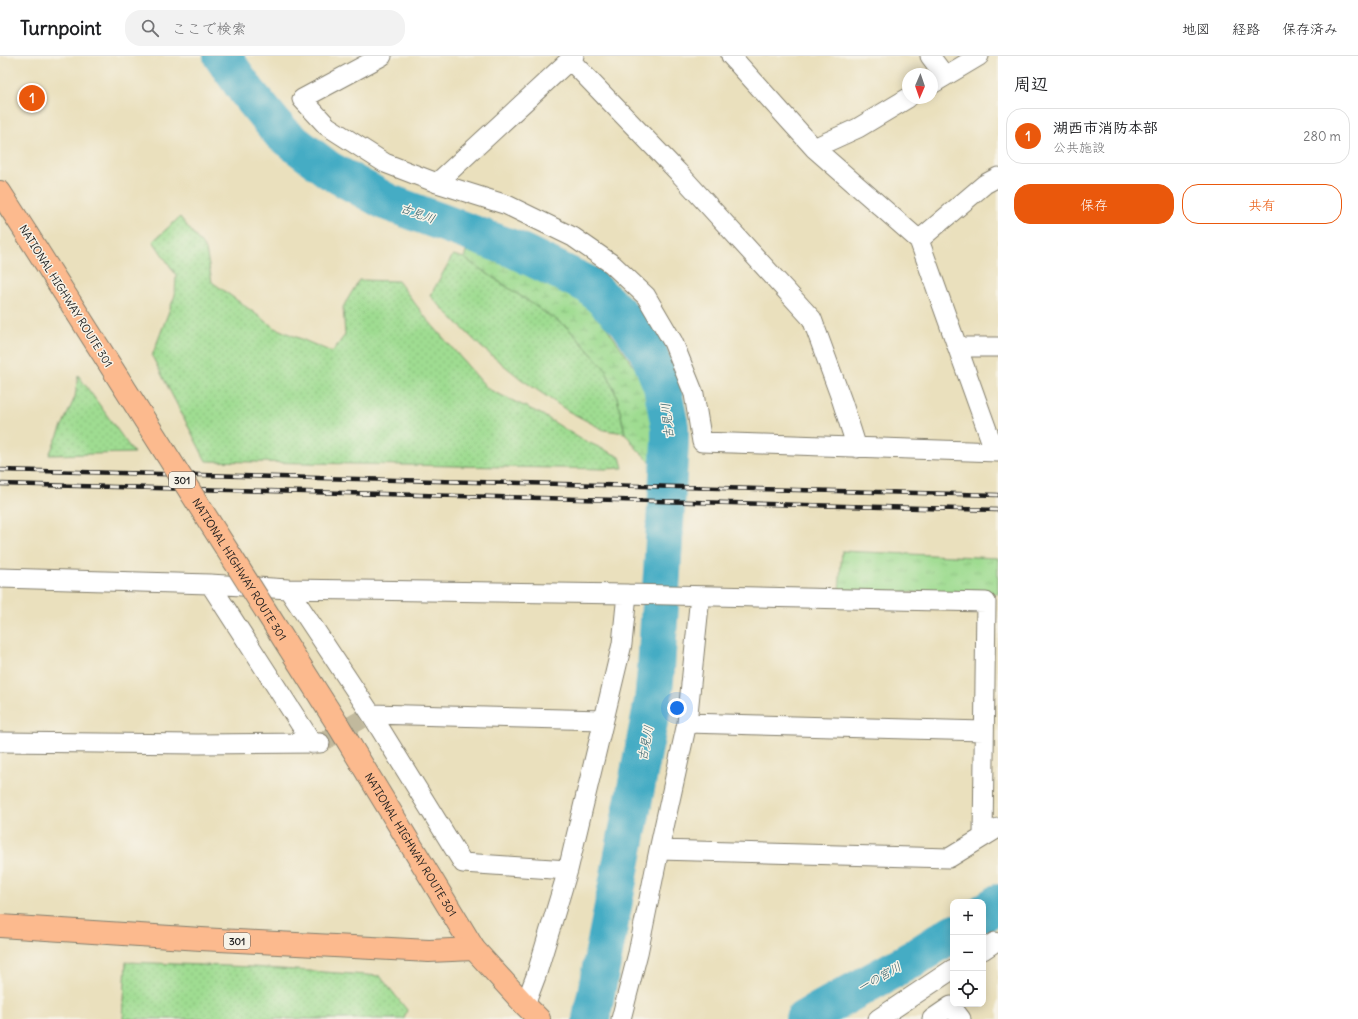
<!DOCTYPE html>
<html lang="ja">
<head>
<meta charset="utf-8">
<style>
	:root { --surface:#fff; --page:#f2f2f2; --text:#202124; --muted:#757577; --line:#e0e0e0; --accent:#ea580c }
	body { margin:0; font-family:Delius,"Klee One",sans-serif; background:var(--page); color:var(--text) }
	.controls { position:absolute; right:12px; bottom:12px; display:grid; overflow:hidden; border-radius:8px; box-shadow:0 2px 10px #0003 }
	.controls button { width:36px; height:36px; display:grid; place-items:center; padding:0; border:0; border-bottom:1px solid var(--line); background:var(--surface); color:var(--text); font:20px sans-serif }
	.compass { position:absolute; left:902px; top:12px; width:36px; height:36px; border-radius:50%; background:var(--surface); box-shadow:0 2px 10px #0003; rotate:182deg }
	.you { position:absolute; left:677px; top:652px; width:14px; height:14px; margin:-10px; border:3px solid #fff; border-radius:50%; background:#1a73e8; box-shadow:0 0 0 6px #1a73e833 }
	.badge { display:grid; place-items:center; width:26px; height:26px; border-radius:50%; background:var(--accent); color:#fff; font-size:13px; font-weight:700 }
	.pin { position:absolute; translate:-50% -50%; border:2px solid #fff; box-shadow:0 1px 4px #0006 }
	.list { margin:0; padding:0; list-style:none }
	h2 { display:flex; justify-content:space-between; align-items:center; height:52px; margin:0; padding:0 16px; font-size:17px }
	h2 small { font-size:13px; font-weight:400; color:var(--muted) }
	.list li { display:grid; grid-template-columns:26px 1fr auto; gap:12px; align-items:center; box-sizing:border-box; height:56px; margin:0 8px 8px; padding:0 8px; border:1px solid var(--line); border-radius:16px }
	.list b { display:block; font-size:15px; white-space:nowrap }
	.list p { margin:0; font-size:13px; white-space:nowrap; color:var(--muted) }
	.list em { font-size:13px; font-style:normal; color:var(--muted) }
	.actions { display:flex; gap:8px; padding:12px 16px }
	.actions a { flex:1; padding:9px 0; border:1px solid var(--accent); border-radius:16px; text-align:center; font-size:14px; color:var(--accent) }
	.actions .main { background:var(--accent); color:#fff }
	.icon { flex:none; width:22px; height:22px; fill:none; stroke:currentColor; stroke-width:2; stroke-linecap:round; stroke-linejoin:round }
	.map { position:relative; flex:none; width:998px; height:963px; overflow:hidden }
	header { display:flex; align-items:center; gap:24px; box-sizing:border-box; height:56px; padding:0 20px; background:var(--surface); border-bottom:1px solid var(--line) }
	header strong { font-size:19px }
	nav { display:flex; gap:22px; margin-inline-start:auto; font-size:14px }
	.search { width:280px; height:36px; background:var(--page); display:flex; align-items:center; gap:10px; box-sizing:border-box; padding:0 14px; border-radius:16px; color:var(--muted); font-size:15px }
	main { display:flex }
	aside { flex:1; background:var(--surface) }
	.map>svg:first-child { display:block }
	.grass { fill:url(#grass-dots); stroke:#5e7c56 }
	.wetland { fill:url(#wetland-marsh); stroke:#5e7c56 }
	.park { fill:url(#park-tufts); stroke:#5e7c56 }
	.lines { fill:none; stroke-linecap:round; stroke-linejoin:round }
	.river { stroke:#44acc4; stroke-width:38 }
	.minor-tunnel { stroke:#c1b99d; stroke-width:19; stroke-dasharray:19 10; stroke-linecap:butt }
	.minor-casing { stroke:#837e6c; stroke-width:21 }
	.trunk-casing { stroke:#837e6c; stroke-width:24 }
	.minor { stroke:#fff; stroke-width:19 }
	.trunk { stroke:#fcba8e; stroke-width:22 }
	.rail-casing { stroke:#1c1c1c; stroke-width:4.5 }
	.rail { stroke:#f7f3e8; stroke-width:3; stroke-dasharray:9; stroke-linecap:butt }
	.trunk-bridge-casing { stroke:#837e6c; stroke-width:24; stroke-linecap:butt }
	.trunk-bridge { stroke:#fcba8e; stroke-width:22 }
	.labels { text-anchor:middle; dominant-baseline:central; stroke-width:3; stroke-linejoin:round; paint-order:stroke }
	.shield { fill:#f7f3e8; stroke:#5e5c59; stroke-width:1 }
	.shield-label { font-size:10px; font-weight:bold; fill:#1c1c1c }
	.street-label { font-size:11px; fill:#1c1c1c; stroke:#f7f3e8 }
	.water-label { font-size:12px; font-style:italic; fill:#2e5d68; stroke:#f7f3e8 }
</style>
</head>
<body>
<header>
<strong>Turnpoint</strong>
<div class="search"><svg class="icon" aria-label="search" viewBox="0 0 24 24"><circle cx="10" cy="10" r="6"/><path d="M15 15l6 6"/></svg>ここで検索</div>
<nav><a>地図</a><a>経路</a><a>保存済み</a></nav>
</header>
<main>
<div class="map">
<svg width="998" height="963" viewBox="0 0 998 963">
	<defs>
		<pattern id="grass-dots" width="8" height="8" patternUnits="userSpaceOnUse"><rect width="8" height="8" fill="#9fdc91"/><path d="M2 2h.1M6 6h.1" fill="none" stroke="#88bc7c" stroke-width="1.8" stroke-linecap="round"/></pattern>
		<pattern id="wetland-marsh" width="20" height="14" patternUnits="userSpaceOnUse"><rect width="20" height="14" fill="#9fdc91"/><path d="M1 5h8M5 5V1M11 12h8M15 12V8" fill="none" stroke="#88bc7c"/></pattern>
		<pattern id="park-tufts" width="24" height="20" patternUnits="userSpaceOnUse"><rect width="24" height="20" fill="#9fdc91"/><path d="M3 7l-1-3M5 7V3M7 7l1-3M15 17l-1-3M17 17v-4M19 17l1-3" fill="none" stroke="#88bc7c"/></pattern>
	</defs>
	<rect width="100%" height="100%" fill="#f7f3e8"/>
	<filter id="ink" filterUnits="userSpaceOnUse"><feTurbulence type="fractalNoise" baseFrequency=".025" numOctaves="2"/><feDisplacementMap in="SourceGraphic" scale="8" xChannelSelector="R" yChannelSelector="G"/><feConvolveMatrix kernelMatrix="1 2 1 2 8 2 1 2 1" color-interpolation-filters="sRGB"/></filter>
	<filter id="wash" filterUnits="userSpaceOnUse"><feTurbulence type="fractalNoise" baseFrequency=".012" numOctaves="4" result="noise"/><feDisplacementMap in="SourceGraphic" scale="16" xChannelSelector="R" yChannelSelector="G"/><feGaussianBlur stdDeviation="0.9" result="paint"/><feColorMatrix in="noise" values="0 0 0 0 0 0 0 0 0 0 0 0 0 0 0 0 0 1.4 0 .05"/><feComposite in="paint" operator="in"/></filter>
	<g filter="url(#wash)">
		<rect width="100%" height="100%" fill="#eae0bd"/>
		<path class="grass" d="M180 161 206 194 212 226 275 272 332 296 345 279 343 251 359 224 398 225 426 262 488 333 541 358 579 382 620 401 623 412 605 413 206 405 152 300 175 239 176 219 153 185Z
			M453 199 464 202 568 272 606 314 617 341 625 377 604 374 568 355 521 323 480 290 430 240Z
			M78 319 134 397 49 399 75 341Z
			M126 906 252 911 380 920 407 954 404 963H123Z"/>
		<path class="wetland" d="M466 195 535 218 570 232 607 272 650 333 657 377 652 408 637 393 625 377 617 341 606 314 568 272 464 202Z"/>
		<path class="park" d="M842 495 998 502V538L839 535Z"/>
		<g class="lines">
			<path class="river" d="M222 0 248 37 282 78 329 114 387 146 514 193 589 229 627 265 649 297 662 330 670 371V387L656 614 653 645 591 963
				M983 857 998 847
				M804 963 916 901 953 877"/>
		</g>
	</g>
	<g filter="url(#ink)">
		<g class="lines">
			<path class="minor-tunnel" d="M320 687 371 658"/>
			<defs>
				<path id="minor" d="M382 0 302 43 327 70 385 107 437 127 507 149 573 181 612 208 646 240 673 286 694 338 702 386 998 396
					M731 0 814 92 919 184 995 396
					M930 0 945 20
					M570 4 678 116 812 263 842 345 857 392
					M932 28 979 0
					M814 92 858 72 908 42
					M437 127 574 0
					M919 184 985 128 998 121
					M958 291H998
					M0 522 210 528 288 533 627 538 986 546 983 781
					M210 528 313 688
					M288 533 371 658 463 807 568 814
					M700 540 687 667 659 794 949 802 998 772
					M371 658 603 664
					M687 667 984 675
					M0 686 198 688 320 687
					M983 894 995 886
					M525 949 536 920 568 814 622 588 627 538
					M621 963 638 897 659 794
					M878 963 953 913
					M932 963 951 950 961 963"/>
				<g id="trunk">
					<path d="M0 136 27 178"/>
					<path id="s1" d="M338 669 474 893 525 949 539 963"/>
					<path d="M0 870 201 883 429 895 474 893"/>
				</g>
			</defs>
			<use href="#minor" class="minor-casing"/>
			<use href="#trunk" class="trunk-casing"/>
			<use href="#minor" class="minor"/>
			<use href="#trunk" class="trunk"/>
			<defs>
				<path id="rail" d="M0 414 998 439
					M0 428 998 454"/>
			</defs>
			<use href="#rail" class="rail-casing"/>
			<use href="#rail" class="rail"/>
			<defs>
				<g id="trunk-bridge">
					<path id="s2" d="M27 178 338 669"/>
				</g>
			</defs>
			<use href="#trunk-bridge" class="trunk-bridge-casing"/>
			<use href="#trunk-bridge" class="trunk-bridge"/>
		</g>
	</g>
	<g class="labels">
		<g class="shield">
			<rect x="169" y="416" width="26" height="16" rx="3"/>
			<rect x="224" y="877" width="26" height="16" rx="3"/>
		</g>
		<g class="shield-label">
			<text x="182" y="424">301</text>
			<text x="237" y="885">301</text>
		</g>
		<g class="street-label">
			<text transform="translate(66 240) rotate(58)">NATIONAL HIGHWAY ROUTE 301</text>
			<text stroke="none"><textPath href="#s2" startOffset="397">NATIONAL HIGHWAY ROUTE 301</textPath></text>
			<text stroke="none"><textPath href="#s1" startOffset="140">NATIONAL HIGHWAY ROUTE 301</textPath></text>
		</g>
		<g class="water-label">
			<text transform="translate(418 157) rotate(20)">古見川</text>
			<text transform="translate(667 365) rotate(-96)">古見川</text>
			<text transform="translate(645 687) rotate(-79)">古見川</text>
			<text transform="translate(879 921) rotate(-29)">一の宮川</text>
		</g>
	</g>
</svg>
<div class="controls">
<button>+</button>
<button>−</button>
<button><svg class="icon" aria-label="locate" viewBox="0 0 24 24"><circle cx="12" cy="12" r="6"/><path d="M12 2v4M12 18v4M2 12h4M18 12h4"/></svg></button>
</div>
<svg class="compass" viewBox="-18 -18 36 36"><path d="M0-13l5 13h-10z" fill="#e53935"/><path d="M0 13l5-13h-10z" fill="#757577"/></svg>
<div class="you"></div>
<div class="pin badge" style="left:32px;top:42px">1</div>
</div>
<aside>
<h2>周辺<small></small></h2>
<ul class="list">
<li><span class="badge">1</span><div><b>湖西市消防本部</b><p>公共施設</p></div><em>280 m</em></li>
</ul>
<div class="actions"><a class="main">保存</a><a>共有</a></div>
</aside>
</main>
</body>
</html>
